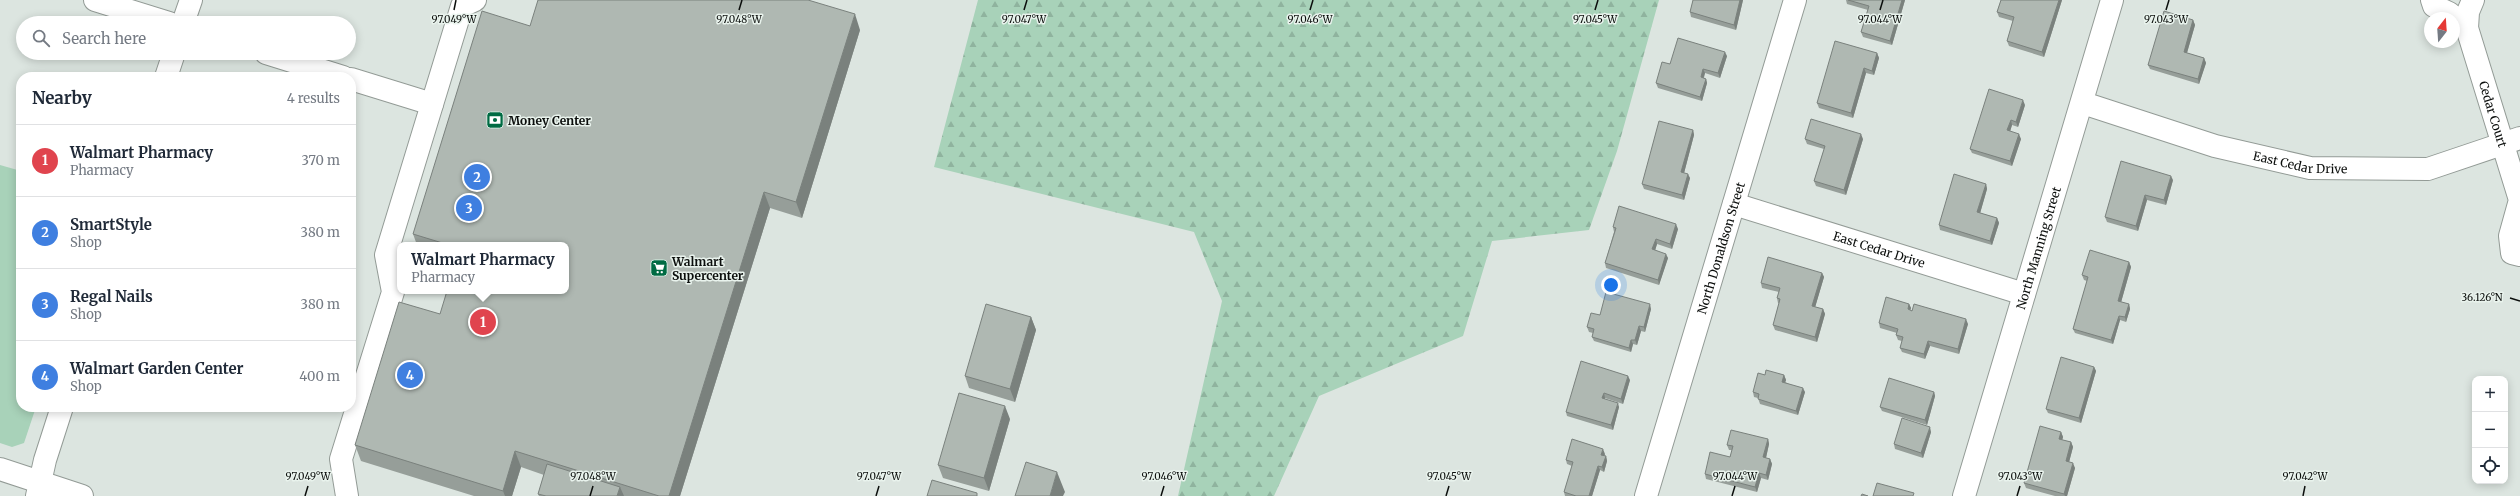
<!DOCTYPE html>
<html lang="en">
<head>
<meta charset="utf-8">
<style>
	:root { --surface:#fff; --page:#f2f2f3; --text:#1f2937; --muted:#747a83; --line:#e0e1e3; --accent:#111827 }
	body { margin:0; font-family:Merriweather,serif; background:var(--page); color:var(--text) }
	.controls { position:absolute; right:12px; bottom:12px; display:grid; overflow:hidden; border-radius:8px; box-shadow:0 2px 10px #0003 }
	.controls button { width:36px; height:36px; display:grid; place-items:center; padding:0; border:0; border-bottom:1px solid var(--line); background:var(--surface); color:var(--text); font:20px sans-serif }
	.compass { position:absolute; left:2424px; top:12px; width:36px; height:36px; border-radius:50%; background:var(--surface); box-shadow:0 2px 10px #0003; rotate:17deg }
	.you { position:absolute; left:1611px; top:285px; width:14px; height:14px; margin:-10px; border:3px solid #fff; border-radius:50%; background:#1a73e8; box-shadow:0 0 0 6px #1a73e833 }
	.badge { display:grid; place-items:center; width:26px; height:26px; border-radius:50%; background:var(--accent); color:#fff; font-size:13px; font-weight:700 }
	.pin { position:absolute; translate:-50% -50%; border:2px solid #fff; box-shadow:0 1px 4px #0006 }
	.popup { position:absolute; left:397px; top:242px; width:172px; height:52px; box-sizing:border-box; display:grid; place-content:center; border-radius:8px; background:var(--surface); filter:drop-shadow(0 1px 3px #0005); font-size:13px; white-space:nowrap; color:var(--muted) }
	.popup b { font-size:15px; color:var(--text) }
	.popup::after { content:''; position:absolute; left:50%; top:100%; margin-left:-8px; border:8px solid transparent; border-top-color:var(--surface) }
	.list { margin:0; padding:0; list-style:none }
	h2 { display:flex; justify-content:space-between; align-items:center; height:52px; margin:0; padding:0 16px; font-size:17px }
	h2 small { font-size:13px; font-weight:400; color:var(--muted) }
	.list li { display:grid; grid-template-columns:26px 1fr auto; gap:12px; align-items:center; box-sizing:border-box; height:72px; padding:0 16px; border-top:1px solid var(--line) }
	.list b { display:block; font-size:15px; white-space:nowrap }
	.list p { margin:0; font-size:13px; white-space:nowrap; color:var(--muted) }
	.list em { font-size:13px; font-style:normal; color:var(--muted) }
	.icon { flex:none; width:22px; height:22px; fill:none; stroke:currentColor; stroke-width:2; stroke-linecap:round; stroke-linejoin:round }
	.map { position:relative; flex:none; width:2520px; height:496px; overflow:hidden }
	.search { position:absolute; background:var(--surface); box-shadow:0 2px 10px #0003; left:16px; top:16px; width:340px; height:44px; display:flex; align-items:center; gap:10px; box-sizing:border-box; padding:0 14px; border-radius:22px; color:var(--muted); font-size:15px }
	.panel { position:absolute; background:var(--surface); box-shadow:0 2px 10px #0003; left:16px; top:72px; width:340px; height:340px; border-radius:16px }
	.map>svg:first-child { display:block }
	.grass { fill:#a8d2b9 }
	.forest { fill:url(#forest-firs) }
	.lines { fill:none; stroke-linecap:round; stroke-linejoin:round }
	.minor-casing { stroke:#939b96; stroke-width:24 }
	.minor { stroke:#fff; stroke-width:22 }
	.wall { fill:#969e99 }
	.shaded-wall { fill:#7a817d }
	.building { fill:#afb8b2; stroke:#7a817d }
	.ticks { fill:none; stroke:#0b0e0c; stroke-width:1.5 }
	.labels { text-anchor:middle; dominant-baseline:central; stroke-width:3; stroke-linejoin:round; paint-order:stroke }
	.street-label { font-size:12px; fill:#0b0e0c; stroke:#e9f3ed }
	.poi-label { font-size:12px; font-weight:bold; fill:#0b0e0c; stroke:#e9f3ed; text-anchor:start }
	.ticks-label { font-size:10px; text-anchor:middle; fill:#0b0e0c; stroke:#e9f3ed; stroke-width:3; stroke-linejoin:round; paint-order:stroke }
</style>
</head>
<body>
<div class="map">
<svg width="2520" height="496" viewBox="0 0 2520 496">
	<defs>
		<pattern id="forest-firs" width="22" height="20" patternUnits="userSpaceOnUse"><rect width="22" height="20" fill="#a8d2b9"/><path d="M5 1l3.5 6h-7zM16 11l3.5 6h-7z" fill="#8fb39e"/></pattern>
	</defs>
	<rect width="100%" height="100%" fill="#dce5e0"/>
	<path class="grass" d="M0 165 21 171V407H36L24 443 12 447 0 443Z"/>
	<path class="forest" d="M978 0H1659L1617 151 1589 230 1492 241 1463 336 1319 396 1274 496H1178L1222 301 1194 232 934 167Z"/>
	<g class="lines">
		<defs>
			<g id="minor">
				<path d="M95 0 169 23"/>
				<path d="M2432 0 2434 6 2449 13 2467 28 2468 12 2473 0"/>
				<path d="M183 23 191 0"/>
				<path id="s1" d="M2467 28 2520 200 2510 236 2512 253 2520 255"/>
				<path d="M266 53 343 77"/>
				<path d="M166 77 174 53"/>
				<path d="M351 79 432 104"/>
				<path id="s2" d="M2083 103 2215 146 2310 168 2428 169 2520 138"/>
				<path id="s3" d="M1734 204 2024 294"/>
				<path d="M0 469 82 496"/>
				<path d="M37 496 45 460 62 407"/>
				<path d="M347 496 341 459 393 292 386 255 462 6 475 0"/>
				<path id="s4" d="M1646 496 1795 0"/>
				<path id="s5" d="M1964 496 2112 0"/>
			</g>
		</defs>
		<use href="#minor" class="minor-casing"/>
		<use href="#minor" class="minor"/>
	</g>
	<path class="wall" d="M1693 0H1743L1736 30 1691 17 1690 12Z
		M1846 0H1905L1892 45 1863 37 1861 32 1868 10 1847 4Z
		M2001 0H2062L2044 57 2009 46 2007 41 2013 21 1999 17 1997 12Z
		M2193 20 2195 25 2187 53 2204 58 2206 63 2199 84 2150 69 2148 65Z
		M860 30 802 218 770 208 680 496H539L538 494 544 475 521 467 512 496H474L361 461 355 445 440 314 566 245H417L413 234Z
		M1877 53 1879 58 1874 75 1866 73 1853 118 1819 108 1817 103Z
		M1727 56 1720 78 1705 73 1704 78 1706 79 1707 83 1702 101 1658 88 1656 83 1670 64Z
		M2025 105 2018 127 2012 125 2010 131 2021 139 2012 166 1972 153 1970 149Z
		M1693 130 1694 135 1684 173 1690 178 1684 200 1644 189 1642 184Z
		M1805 139H1863L1846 195 1816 186 1814 181 1824 149 1807 144Z
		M2173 180 2166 205 2147 200 2138 231 2107 222 2105 217Z
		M1986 184 1987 189 1980 213 1997 218 1999 223 1992 245 1940 230 1939 225Z
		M1613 227 1678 229 1672 249 1657 244 1655 250 1668 258 1659 285 1606 268 1605 263 1614 232Z
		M2129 262 2131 267 2121 302 2129 304 2130 309 2126 322 2120 320 2113 344 2075 333 2073 329 2087 281 2084 280 2082 275Z
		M1822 273 1824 277 1815 307 1823 309 1825 314 1817 342 1775 330 1773 325 1779 303H1778L1777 298 1779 292 1762 288 1761 283Z
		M1909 304 1911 308 1910 310 1968 324 1959 354 1930 346 1925 359 1902 352 1900 348 1902 341 1898 340 1896 335 1897 333 1880 328 1879 323Z
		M1651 309 1645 332 1641 331 1637 345 1633 344 1631 352 1594 341 1592 337 1593 333 1589 332 1587 327 1600 315Z
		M1031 317 1036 330 1015 402 969 388 965 376Z
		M2094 367 2096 371 2081 423 2048 413 2046 409Z
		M1765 375H1784L1786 380 1785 382 1805 392 1798 415 1760 404 1758 398 1754 397 1753 392Z
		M1630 380 1623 404 1605 398V399L1619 407 1613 430 1567 416 1566 412Z
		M1934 392 1935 396 1927 425 1882 411 1880 407Z
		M1010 419 989 491 943 478 938 465Z
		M1931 432 1923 458 1895 449 1894 444Z
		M2061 432 2063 437 2062 440 2071 442 2073 447 2069 462 2075 468 2067 496H2055L2026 488 2024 483Z
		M1768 439 1769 444 1766 458 1770 459 1772 464 1768 480 1761 478 1757 492 1706 479 1705 474 1730 457 1732 450H1729L1727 445Z
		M1605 454 1604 456H1606L1607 461 1604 472 1600 470 1592 496H1565L1564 492 1572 466 1567 464 1566 460Z"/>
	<path class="shaded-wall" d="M1740 0H1743L1736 30 1734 25Z
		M1902 0H1905L1892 45 1890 41Z
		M2059 0H2062L2044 57 2042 52Z
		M855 14 860 30 802 218 796 202Z
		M2193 20 2195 25 2186 56 2184 52Z
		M1725 52 1727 56 1720 78 1718 73Z
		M1877 53 1879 58 1874 75 1872 71Z
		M2204 58 2206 63 2199 84 2198 79Z
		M1864 68 1866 73 1853 118 1851 113Z
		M1703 69 1705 73 1702 82 1701 77Z
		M1706 79 1707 83 1702 101 1700 97Z
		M2023 100 2025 105 2018 127 2016 122Z
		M2011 120 2012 125 2009 135 2007 130Z
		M1693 130 1694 135 1683 177 1681 172Z
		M1861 134 1863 139 1846 195 1844 190Z
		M2019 134 2021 139 2012 166 2010 161Z
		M1688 174 1690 178 1684 200 1682 195Z
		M2171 176 2173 180 2166 205 2164 200Z
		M1986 184 1987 189 1979 217 1977 212Z
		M764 192 770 208 680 496H669Z
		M2145 195 2147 200 2138 231 2136 226Z
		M1997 218 1999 223 1992 245 1990 241Z
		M1676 224 1678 229 1672 249 1670 244Z
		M1656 239 1657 244 1654 254 1652 249Z
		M1666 254 1668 258 1659 285 1658 280Z
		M2129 262 2131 267 2120 306 2118 301Z
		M1822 273 1824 277 1814 311 1812 306Z
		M1650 304 1651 309 1645 332 1644 327Z
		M1909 304 1911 308 1909 314 1908 309Z
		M2129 304 2130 309 2126 322 2125 317Z
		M1823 309 1825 314 1817 342 1815 337Z
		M2119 316 2120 320 2113 344 2111 340Z
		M1031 317 1036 330 1015 402 1010 389Z
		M1966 319 1968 324 1959 354 1958 349Z
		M1639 326 1641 331 1637 345 1635 340Z
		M1631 340 1633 344 1631 352 1629 348Z
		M1928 341 1930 346 1925 359 1924 354Z
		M2094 367 2096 371 2081 423 2079 418Z
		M1784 375 1786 380 1784 386 1782 382Z
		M1628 376 1630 380 1623 404 1621 399Z
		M1803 388 1805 392 1798 415 1796 411Z
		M1934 392 1935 396 1927 425 1925 420Z
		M1604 393 1605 398 1604 403 1602 398Z
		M1618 403 1619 407 1613 430 1611 425Z
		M1005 406 1010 419 989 491 984 478Z
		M1930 427 1931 432 1923 458 1921 453Z
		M2061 432 2063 437 2061 444 2059 439Z
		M1768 439 1769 444 1765 462 1763 457Z
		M2071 442 2073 447 2068 466 2066 461Z
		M1603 449 1605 454 1603 459 1601 455Z
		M515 451 521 467 512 496H505L503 491Z
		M1606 456 1607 461 1604 472 1602 467Z
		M1770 459 1772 464 1768 480 1766 475Z
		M2073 463 2075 468 2067 496H2065L2064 494Z
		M1598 466 1600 470 1592 496H1589Z
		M1057 472 1065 492 1063 496H1050Z
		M1759 473 1761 478 1757 492 1755 487Z
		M620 487 624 496H617Z"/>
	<path class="building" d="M538 0H808L855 14 796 202 764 192 669 496H659L515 451 503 491 355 445 399 302 440 314 447 291H566V245H449L413 234 482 11 530 26Z
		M1693 0H1740L1734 25 1690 12Z
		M1848 0H1902L1890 41 1861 32 1869 6Z
		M2001 0H2059L2042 52 2007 41 2014 17 1997 12Z
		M2164 11 2193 20 2184 52 2204 58 2198 79 2148 65Z
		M1678 38 1725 52 1718 73 1703 69 1701 77 1706 79 1700 97 1656 83 1662 62 1670 64Z
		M1835 41 1877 53 1872 71 1864 68 1851 113 1817 103Z
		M1989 89 2023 100 2016 122 2011 120 2007 130 2019 134 2010 161 1970 149Z
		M1811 119 1861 134 1844 190 1814 181 1825 146 1805 139Z
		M1659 121 1693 130 1681 172 1688 174 1682 195 1642 184Z
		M2121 161 2171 176 2164 200 2145 195 2136 226 2105 217Z
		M1954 174 1986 184 1977 212 1997 218 1990 241 1939 225Z
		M1619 206 1676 224 1670 244 1656 239 1652 249 1666 254 1658 280 1605 263 1616 228 1613 227Z
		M2090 250 2129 262 2118 301 2129 304 2125 317 2119 316 2111 340 2073 329 2088 277 2082 275Z
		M1768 257 1822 273 1812 306 1823 309 1815 337 1773 325 1780 299 1777 298 1780 288 1761 283Z
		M1606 292 1650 304 1644 327 1639 326 1635 340H1631L1629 348 1592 337 1594 329 1587 327 1591 313 1600 315Z
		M1886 297 1909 304 1908 309 1912 311 1914 304 1966 319 1958 349 1928 341 1924 354 1900 348 1903 337 1896 335 1898 329 1879 323Z
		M986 304 1031 317 1010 389 965 376Z
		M2061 357 2094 367 2079 418 2046 409Z
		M1581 361 1628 376 1621 399 1604 393 1602 398 1618 403 1611 425 1566 412Z
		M1766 370 1784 375 1782 382 1803 388 1796 411 1758 399 1759 394 1753 392 1758 373 1765 375Z
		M1889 378 1934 392 1925 420 1880 407Z
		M959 393 1005 406 984 478 938 465Z
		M1902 418 1930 427 1921 453 1894 444Z
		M2040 426 2061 432 2059 439 2071 442 2066 461 2073 463 2064 494 2024 483Z
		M1731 430 1768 439 1763 457 1770 459 1766 475 1759 473 1755 487 1705 474 1710 452 1730 457 1733 446 1727 445Z
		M1572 439 1603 449 1601 455 1606 456 1602 467 1598 466 1589 496H1576L1564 492 1573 462 1566 460Z
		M1026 462 1057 472 1050 496H1015Z
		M547 464 620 487 617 496H546L538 494Z
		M932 480 977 493V496H927Z
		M1877 483 1914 493 1913 496H1873Z
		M1862 494 1868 496H1861Z"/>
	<path class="ticks" d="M454 10 456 0M739 10 742 0M1024 10 1027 0M1310 10 1313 0M1595 10 1598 0M1880 10 1883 0M2166 10 2169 0M2510 298 2520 301M305 496 308 486M590 496 593 486M876 496 879 486M1161 496 1164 486M1446 496 1449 486M1732 496 1735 486M2017 496 2020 486M2303 496 2305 486"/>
	<defs>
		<symbol id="bank-square" viewBox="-11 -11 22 22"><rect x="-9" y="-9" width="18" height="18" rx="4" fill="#006b43" stroke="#e9f3ed"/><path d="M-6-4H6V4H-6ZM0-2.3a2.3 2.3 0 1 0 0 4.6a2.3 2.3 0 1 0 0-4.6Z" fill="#fff"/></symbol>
		<symbol id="supermarket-square" viewBox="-11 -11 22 22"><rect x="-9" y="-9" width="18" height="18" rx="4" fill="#006b43" stroke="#e9f3ed"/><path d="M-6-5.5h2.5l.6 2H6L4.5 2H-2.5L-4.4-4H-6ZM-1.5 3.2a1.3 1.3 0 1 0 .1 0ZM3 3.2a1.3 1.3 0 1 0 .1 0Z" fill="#fff"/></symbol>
	</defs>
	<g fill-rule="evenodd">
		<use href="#bank-square" x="485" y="110" width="20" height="20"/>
		<use href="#supermarket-square" x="649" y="258" width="20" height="20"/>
	</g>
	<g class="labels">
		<g class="street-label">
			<text stroke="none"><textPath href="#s1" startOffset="90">Cedar Court</textPath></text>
			<text stroke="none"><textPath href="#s2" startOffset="226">East Cedar Drive</textPath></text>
			<text stroke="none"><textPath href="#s4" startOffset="259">North Donaldson Street</textPath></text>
			<text stroke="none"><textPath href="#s5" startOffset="259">North Manning Street</textPath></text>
			<text stroke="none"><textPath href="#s3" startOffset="152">East Cedar Drive</textPath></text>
		</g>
		<g class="poi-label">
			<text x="508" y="120">Money Center</text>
			<text x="672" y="261">Walmart<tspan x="672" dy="14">Supercenter</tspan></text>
		</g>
	</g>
	<g class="ticks-label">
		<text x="454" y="23">97.049°W</text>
		<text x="739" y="23">97.048°W</text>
		<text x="1024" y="23">97.047°W</text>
		<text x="1310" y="23">97.046°W</text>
		<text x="1595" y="23">97.045°W</text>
		<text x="1880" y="23">97.044°W</text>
		<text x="2166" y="23">97.043°W</text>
		<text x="2482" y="301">36.126°N</text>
		<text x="308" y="480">97.049°W</text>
		<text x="593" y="480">97.048°W</text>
		<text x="879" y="480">97.047°W</text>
		<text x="1164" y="480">97.046°W</text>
		<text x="1449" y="480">97.045°W</text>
		<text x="1735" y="480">97.044°W</text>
		<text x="2020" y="480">97.043°W</text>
		<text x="2305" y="480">97.042°W</text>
	</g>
</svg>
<div class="controls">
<button>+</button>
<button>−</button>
<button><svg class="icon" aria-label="locate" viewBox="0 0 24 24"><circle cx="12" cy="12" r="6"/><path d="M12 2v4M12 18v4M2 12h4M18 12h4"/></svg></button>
</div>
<svg class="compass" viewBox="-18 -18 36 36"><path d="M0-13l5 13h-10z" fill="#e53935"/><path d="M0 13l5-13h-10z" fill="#747a83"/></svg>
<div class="you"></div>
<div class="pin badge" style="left:483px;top:322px;background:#e0444e">1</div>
<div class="popup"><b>Walmart Pharmacy</b>Pharmacy</div>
<div class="pin badge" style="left:477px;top:177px;background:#3f7fe0">2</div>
<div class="pin badge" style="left:469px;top:208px;background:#3f7fe0">3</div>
<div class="pin badge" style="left:410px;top:375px;background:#3f7fe0">4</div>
<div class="search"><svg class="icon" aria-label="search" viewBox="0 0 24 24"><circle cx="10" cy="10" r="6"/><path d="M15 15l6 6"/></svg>Search here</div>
<section class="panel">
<h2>Nearby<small>4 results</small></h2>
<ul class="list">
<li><span class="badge" style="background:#e0444e">1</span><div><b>Walmart Pharmacy</b><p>Pharmacy</p></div><em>370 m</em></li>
<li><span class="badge" style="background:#3f7fe0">2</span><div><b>SmartStyle</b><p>Shop</p></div><em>380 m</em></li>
<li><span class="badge" style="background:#3f7fe0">3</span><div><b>Regal Nails</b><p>Shop</p></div><em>380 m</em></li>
<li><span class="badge" style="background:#3f7fe0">4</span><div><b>Walmart Garden Center</b><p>Shop</p></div><em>400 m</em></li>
</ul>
</section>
</div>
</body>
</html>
